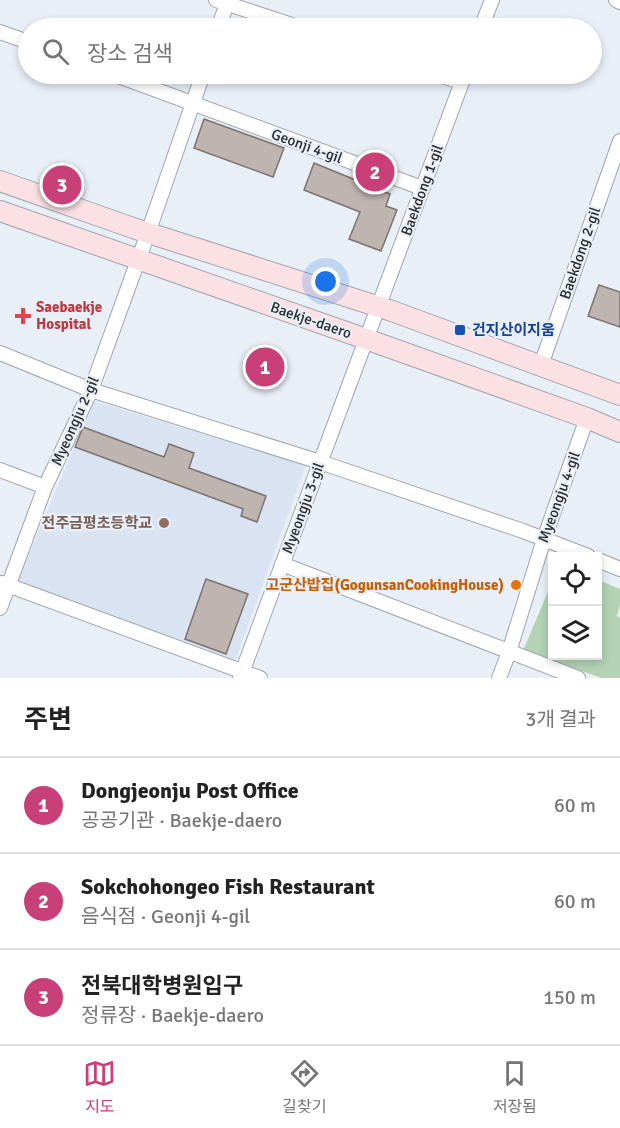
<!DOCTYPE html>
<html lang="ko">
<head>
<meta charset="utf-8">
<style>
	:root { --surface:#fff; --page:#f6f6f6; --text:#222; --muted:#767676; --line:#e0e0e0; --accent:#c93f78 }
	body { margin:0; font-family:Signika,"Noto Sans KR",sans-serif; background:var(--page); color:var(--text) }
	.controls { position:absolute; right:18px; bottom:18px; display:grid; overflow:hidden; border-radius:0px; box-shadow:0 3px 9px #0003 }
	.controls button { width:54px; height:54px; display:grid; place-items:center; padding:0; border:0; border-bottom:2px solid var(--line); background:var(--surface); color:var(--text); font:30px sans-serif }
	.you { position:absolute; left:326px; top:282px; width:21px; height:21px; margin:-15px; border:4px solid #fff; border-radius:50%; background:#1a73e8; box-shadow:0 0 0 9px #1a73e833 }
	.badge { display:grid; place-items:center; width:39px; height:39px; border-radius:50%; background:var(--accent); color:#fff; font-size:20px; font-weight:700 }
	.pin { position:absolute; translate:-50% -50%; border:3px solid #fff; box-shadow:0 2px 6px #0006 }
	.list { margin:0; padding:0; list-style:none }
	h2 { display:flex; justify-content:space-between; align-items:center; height:78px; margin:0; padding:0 24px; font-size:26px }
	h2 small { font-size:20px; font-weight:400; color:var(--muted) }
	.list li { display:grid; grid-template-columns:39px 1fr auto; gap:18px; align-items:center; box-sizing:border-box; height:96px; padding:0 24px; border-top:2px solid var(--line) }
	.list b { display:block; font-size:22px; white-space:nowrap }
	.list p { margin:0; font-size:20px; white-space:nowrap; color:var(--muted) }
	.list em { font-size:20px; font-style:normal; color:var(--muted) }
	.icon { flex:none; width:33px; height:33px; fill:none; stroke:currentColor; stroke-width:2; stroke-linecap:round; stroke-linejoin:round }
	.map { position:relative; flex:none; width:620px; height:678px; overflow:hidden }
	.search { position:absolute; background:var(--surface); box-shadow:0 3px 9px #0003; left:18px; right:18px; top:18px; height:66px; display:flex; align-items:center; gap:15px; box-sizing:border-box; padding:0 21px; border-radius:33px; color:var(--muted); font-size:22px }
	.sheet { height:366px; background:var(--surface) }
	nav { display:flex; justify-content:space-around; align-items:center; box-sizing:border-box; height:84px; border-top:2px solid var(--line); background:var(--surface); font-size:16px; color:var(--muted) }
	nav a { display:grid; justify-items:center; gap:3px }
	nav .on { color:var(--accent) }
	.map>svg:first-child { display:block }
	.built { fill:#d9e3f2 }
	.green { fill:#b3d3b4 }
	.building { fill:#beb4b0; stroke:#7c7370; stroke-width:1.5 }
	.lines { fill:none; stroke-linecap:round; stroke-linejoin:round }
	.street-casing { stroke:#9fa5ac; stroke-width:16 }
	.secondary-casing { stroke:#9fa5ac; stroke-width:22 }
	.street { stroke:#fff; stroke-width:14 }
	.secondary { stroke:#fbe1e4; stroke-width:20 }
	.health-dot { fill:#e0444e; stroke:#e9eff7; stroke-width:2 }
	.transit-dot { fill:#1a4fb4; stroke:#e9eff7; stroke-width:2 }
	.education-dot { fill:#8d6e63; stroke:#e9eff7; stroke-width:2 }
	.food-dot { fill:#e8710a; stroke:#e9eff7; stroke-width:2 }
	.labels { text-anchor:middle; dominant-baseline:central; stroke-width:4.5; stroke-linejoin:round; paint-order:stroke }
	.street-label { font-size:15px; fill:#292b2e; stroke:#e9eff7 }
	.health-label { font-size:15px; font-weight:bold; fill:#be3a42; stroke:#e9eff7; text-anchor:start }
	.transit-label { font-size:15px; font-weight:bold; fill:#164399; stroke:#e9eff7; text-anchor:start }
	.education-label { font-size:15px; font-weight:bold; fill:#785e54; stroke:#e9eff7; text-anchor:end }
	.food-label { font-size:15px; font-weight:bold; fill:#c56008; stroke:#e9eff7; text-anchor:end }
</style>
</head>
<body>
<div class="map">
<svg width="620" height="678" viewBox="0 0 620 678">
	<rect width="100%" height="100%" fill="#e9eff7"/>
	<path class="built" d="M94 401 306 465 235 661 17 582Z"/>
	<path class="green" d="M598 580 620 589V605L617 616 620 618V678H602L523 651 552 582V656H598Z"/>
	<path class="building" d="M204 119 284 148 273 177 194 148Z
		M314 163 390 194 386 206 397 210 381 251 349 239 360 212 304 190Z
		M599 285 620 292V327L588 316Z
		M83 427 164 457 169 444 194 453 189 468 266 496 257 522 241 516 243 509 75 447Z
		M206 579 248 594 226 654 185 639Z"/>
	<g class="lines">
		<defs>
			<path id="street" d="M216 0 301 28
				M616 0 620 2
				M218 28 227 4
				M481 28 492 0
				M0 32 28 42
				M113 74 422 188
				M436 74 461 82
				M0 353 91 390 320 462 523 531 588 556
				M541 365 620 141
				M0 470 45 487
				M598 560 620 569
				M282 564 578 678
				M2 583 260 678
				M0 608 45 487 91 390 148 233 203 74
				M240 678 465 74
				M499 678 509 652 544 539 587 418"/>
			<path id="secondary" d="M0 181 133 228 392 311 620 395
				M0 211 366 339 587 418 620 432"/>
		</defs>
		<use href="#street" class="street-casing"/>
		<use href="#secondary" class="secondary-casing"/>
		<use href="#street" class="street"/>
		<use href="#secondary" class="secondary"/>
	</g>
	<path class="health-dot" d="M20 307h6v6h6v6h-6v6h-6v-6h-6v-6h6z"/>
	<rect class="transit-dot" x="454" y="324" width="12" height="12" rx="3"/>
	<circle class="education-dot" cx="164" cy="523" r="6"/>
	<circle class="food-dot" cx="516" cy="585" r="6"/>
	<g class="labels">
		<g class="street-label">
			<text transform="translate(307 146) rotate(20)">Geonji 4-gil</text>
			<text transform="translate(422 190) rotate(-70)">Baekdong 1-gil</text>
			<text transform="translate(580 253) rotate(-71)">Baekdong 2-gil</text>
			<text transform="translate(311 320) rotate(19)">Baekje-daero</text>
			<text transform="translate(75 421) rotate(-66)">Myeongju 2-gil</text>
			<text transform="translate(559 497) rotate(-70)">Myeongju 4-gil</text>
			<text transform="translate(303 508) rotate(-70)">Myeongju 3-gil</text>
		</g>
		<g class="health-label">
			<text x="36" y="307">Saebaekje<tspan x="36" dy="17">Hospital</tspan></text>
		</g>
		<g class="transit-label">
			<text x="472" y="330">건지산이지움</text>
		</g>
		<g class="education-label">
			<text x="152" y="523">전주금평초등학교</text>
		</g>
		<g class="food-label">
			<text x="504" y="585">고군산밥집(GogunsanCookingHouse)</text>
		</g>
	</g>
</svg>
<div class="controls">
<button><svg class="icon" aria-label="locate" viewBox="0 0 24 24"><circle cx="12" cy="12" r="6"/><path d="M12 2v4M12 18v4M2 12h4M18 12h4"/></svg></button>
<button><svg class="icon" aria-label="layers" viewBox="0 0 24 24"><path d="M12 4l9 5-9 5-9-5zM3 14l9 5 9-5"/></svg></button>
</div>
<div class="you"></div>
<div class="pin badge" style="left:265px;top:367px">1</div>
<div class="pin badge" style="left:375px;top:172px">2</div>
<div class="pin badge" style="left:62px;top:185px">3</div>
<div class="search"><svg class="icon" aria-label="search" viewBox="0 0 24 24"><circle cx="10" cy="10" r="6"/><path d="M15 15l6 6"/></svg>장소 검색</div>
</div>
<section class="sheet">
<h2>주변<small>3개 결과</small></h2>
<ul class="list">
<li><span class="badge">1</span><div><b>Dongjeonju Post Office</b><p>공공기관 · Baekje-daero</p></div><em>60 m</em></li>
<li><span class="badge">2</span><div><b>Sokchohongeo Fish Restaurant</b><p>음식점 · Geonji 4-gil</p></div><em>60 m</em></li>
<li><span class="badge">3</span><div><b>전북대학병원입구</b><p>정류장 · Baekje-daero</p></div><em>150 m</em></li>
</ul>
</section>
<nav>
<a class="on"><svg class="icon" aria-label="map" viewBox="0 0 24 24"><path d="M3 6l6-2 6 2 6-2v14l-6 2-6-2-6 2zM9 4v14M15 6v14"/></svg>지도</a>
<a><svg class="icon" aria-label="directions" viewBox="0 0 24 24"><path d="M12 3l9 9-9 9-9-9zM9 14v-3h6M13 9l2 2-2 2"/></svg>길찾기</a>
<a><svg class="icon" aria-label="saved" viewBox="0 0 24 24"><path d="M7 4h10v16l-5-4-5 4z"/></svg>저장됨</a>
</nav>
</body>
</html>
